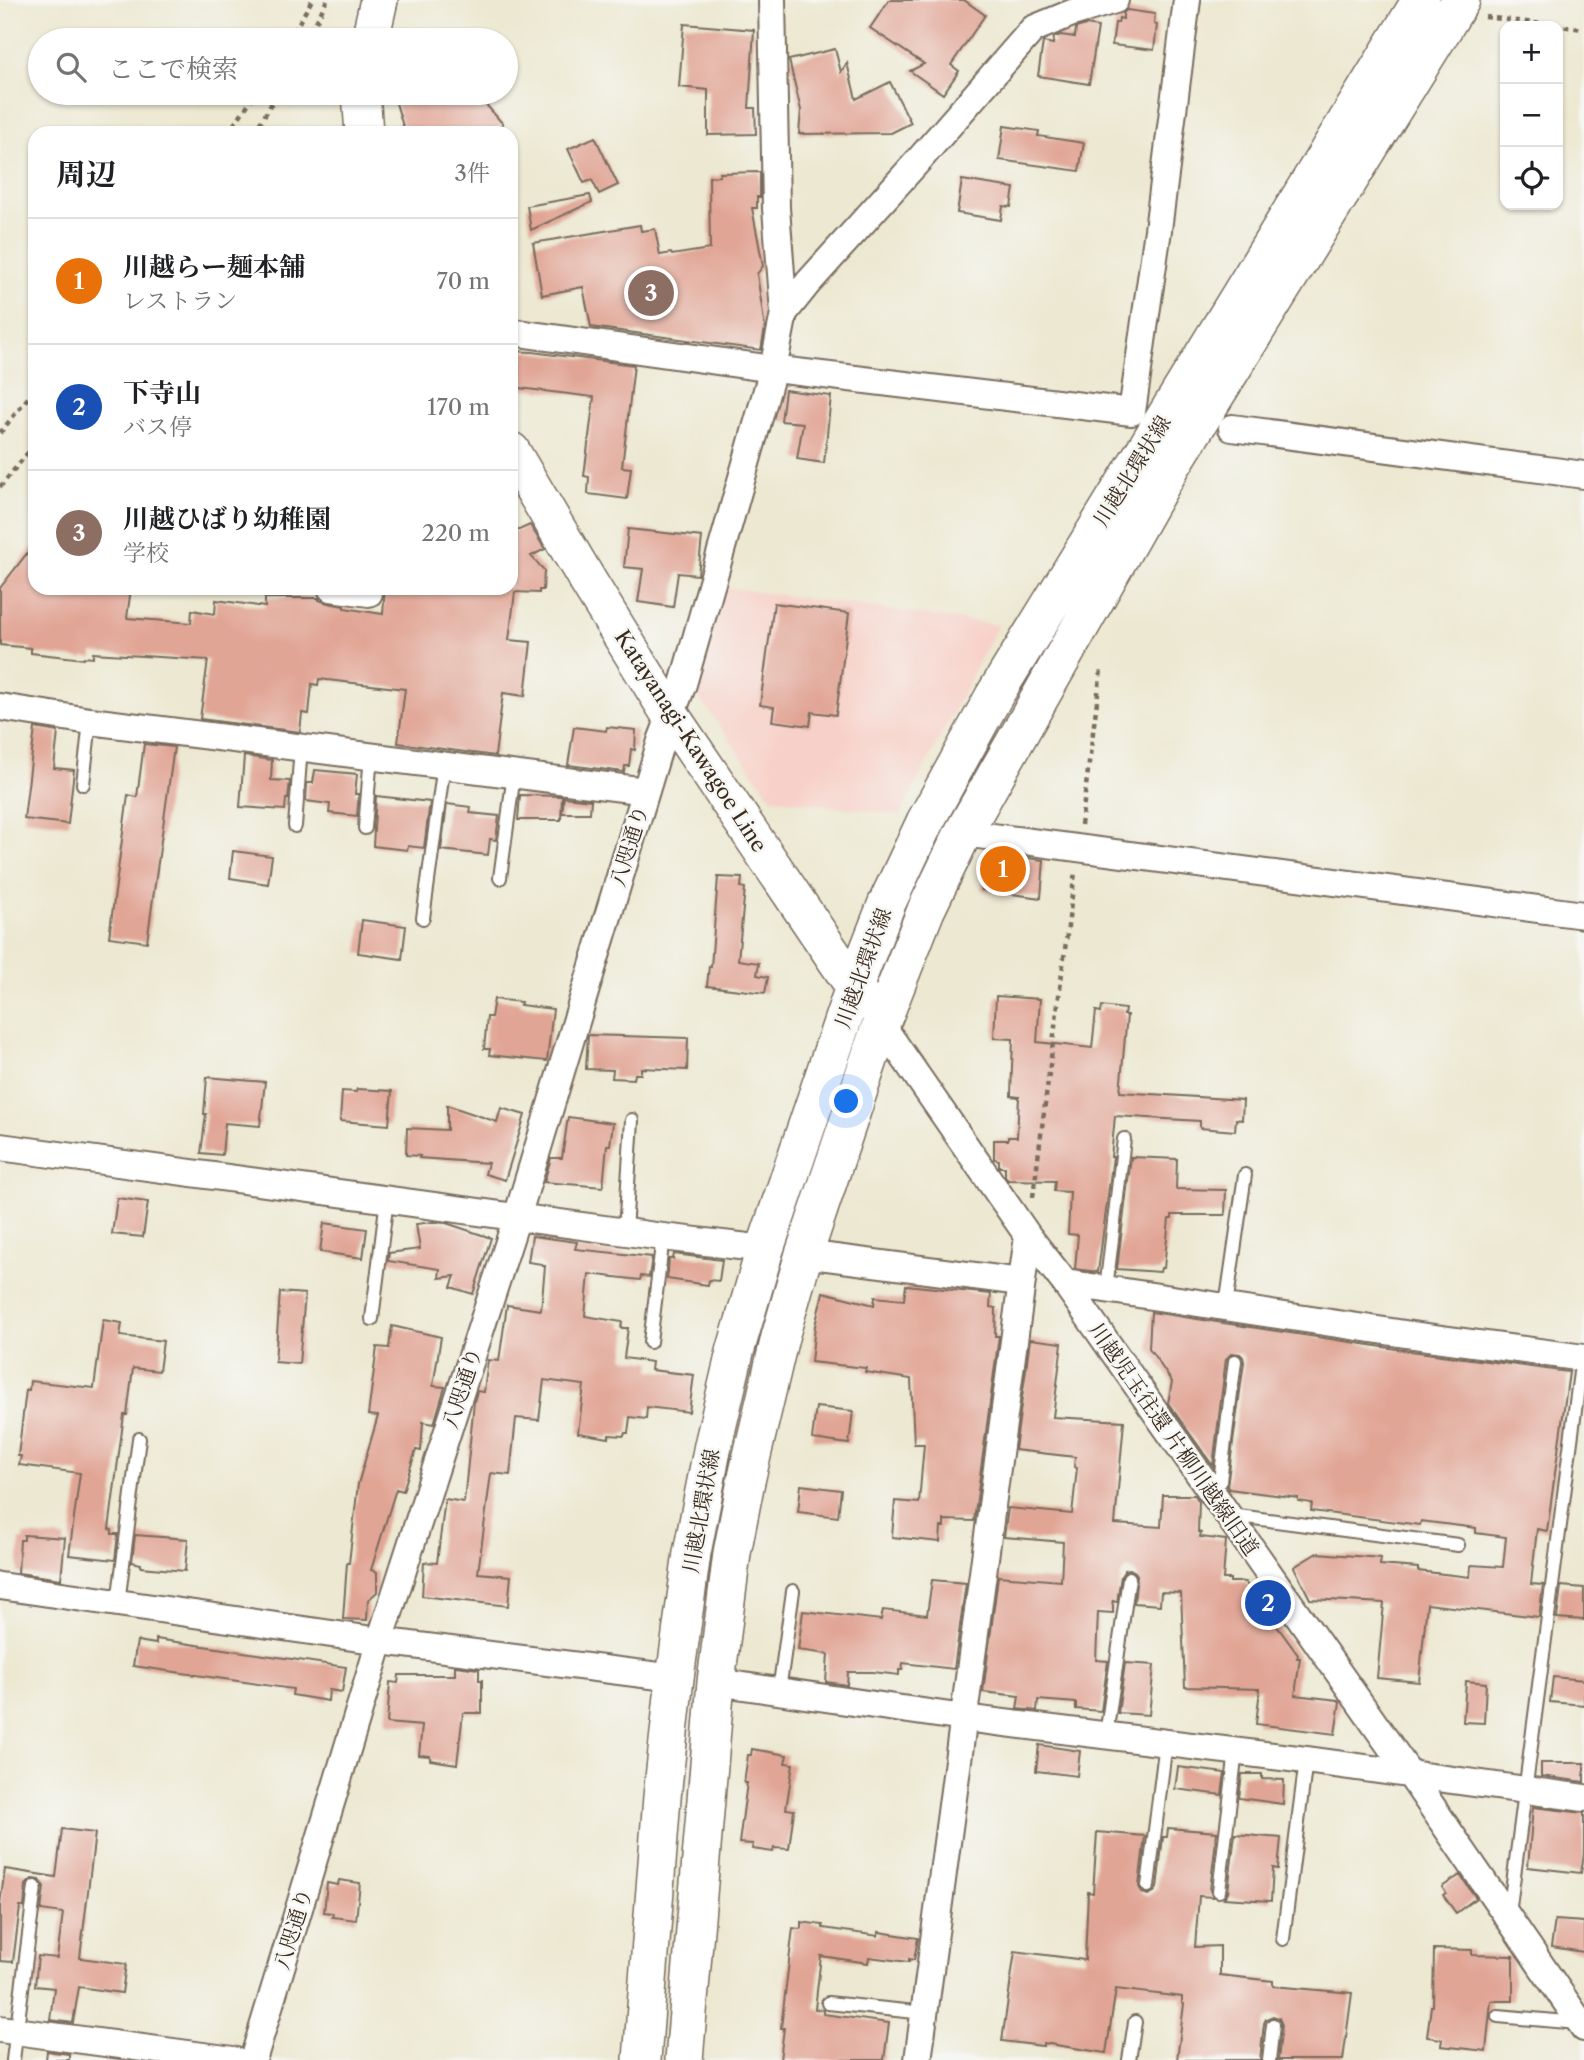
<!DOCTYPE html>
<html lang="ja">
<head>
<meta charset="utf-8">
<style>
	:root { --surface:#fff; --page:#f6f6f6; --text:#202124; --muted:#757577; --line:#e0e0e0; --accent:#2563eb }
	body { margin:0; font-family:"Libre Caslon Text","Noto Serif JP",serif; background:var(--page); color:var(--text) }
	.controls { position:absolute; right:21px; top:21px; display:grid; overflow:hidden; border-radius:14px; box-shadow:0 2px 5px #0004 }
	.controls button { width:63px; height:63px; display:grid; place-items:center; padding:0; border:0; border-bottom:2px solid var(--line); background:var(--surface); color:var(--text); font:35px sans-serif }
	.you { position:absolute; left:847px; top:1102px; width:24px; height:24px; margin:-18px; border:5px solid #fff; border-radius:50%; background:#1a73e8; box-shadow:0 0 0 10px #1a73e833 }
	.badge { display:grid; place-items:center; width:46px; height:46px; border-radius:50%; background:var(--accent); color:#fff; font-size:23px; font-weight:700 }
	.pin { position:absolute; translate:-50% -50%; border:4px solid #fff; box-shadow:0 2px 7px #0006 }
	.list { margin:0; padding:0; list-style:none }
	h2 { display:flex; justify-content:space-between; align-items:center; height:91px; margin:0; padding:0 28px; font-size:30px }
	h2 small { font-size:23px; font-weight:400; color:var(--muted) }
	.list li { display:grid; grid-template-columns:46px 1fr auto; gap:21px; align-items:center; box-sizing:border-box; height:126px; padding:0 28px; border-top:2px solid var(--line) }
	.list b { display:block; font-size:26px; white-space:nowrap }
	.list p { margin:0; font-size:23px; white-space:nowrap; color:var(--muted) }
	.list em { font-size:23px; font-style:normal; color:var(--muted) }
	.icon { flex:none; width:38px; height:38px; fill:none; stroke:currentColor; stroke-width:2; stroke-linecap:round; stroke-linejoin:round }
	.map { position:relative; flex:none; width:1584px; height:2060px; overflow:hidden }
	.search { position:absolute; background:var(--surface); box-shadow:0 2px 5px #0004; left:28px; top:28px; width:490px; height:77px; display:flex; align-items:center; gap:18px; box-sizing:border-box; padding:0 24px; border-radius:38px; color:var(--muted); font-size:26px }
	.panel { position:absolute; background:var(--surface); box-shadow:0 2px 5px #0004; left:28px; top:126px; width:490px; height:469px; border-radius:21px }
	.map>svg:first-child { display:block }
	.built { fill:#f7d1c9 }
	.building { fill:#e1a595 }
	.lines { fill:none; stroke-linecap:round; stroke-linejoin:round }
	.lane-casing { stroke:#796c5d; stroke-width:16 }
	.street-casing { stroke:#796c5d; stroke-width:30 }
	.secondary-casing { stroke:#796c5d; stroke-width:40 }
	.path { stroke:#796c5d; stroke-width:4.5; stroke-dasharray:5 5; stroke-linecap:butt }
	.lane { stroke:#fff; stroke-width:12 }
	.street { stroke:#fff; stroke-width:26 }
	.secondary { stroke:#fff; stroke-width:37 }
	.labels { text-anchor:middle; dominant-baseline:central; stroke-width:5; stroke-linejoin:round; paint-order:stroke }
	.street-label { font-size:21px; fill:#3b2a1e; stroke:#f6f6f2 }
</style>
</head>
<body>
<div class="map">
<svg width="1584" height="2060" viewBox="0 0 1584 2060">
	<rect width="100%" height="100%" fill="#f6f6f2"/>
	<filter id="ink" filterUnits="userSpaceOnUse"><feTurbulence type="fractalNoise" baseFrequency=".0143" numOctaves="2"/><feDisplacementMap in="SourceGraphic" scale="14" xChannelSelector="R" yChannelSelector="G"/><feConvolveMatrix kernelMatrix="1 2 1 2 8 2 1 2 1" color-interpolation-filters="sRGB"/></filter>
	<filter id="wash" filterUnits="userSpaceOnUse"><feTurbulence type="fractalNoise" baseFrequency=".00686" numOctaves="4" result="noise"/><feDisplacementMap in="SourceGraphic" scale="28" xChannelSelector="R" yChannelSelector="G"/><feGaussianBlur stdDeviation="1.57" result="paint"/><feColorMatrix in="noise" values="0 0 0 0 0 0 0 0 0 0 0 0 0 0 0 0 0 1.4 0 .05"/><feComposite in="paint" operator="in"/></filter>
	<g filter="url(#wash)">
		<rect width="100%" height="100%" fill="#ece8d1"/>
		<path class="built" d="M723 587 998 625 900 815 772 798 694 691Z"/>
		<g id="blocks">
			<path class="building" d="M889 0H964L985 15 951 65 959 71 943 94 910 71 924 64 870 28Z
				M1127 10 1155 14 1154 24 1157 25 1154 50 1112 45 1115 23H1118L1119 18 1123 19V13Z
				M684 24 754 30 749 108H755L756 134 708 135V90L679 87Z
				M1086 25 1098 27 1089 84 1038 76 1043 42 1053 44 1054 37 1061 35 1075 37 1076 28Z
				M835 49 841 72 847 63 856 99 890 82 911 123 891 133 799 134 801 110 789 60Z
				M393 93H479L481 99 503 124 493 133H405Z
				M1004 126 1039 131 1038 136 1084 143 1079 171 999 160Z
				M595 137 618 185 599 194 592 180 584 183 568 149Z
				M760 172V197H757V208H752L763 266 757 274 765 328 761 350 591 327 583 287 542 295 533 243 640 225 641 231 655 229 660 255 671 253 672 255 710 249 709 177 720 176V173Z
				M962 180 1014 188 1011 207 1003 206 1001 220 957 213Z
				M590 195 592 202 531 230 527 206Z
				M511 351 532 352 634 365 622 467 631 468 627 499 588 494 589 477 584 476 594 397 511 387Z
				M785 390 831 396 824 463 797 459 803 423 781 421Z
				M530 525 545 549 531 556 544 570 543 590H539V593L515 592 509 640 531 642 525 696 503 693 495 756 398 743 405 689 319 679 318 685 312 684 309 714 302 713 300 732 200 719 208 660 93 653V658L84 657V659L31 653V648L0 645V588L35 543V588H131L127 618 191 623 192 610 215 614 216 600 265 607V598H319V600L328 603 344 606V608L383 614 385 588H511V532L512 533Z
				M628 529 702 537 698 575 678 573 673 607 638 602 643 569 624 567Z
				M774 603 849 613 836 715 812 712 810 726 772 721 774 707 760 705Z
				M574 727 606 731 607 727 636 730 635 750 631 749 629 766H625L624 772 568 765Z
				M35 728 58 732 54 768 74 770 68 824 24 819Z
				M144 744 174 747 147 942 109 937 128 795 137 797Z
				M244 756 272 760 271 780 290 781 288 799H286L285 810 240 807Z
				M315 770 357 774 355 794H359L357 816 329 813 330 804 306 801 307 783H313Z
				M520 795 562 796 561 820H518Z
				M376 796 430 802 424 848 408 846 407 850 373 846Z
				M564 797 591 800 590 813H562Z
				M447 804 471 807 470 813 499 816 496 840 490 839 488 855 441 850Z
				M233 851 272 856 268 884 230 878Z
				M985 853 1044 860 1041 898 982 890Z
				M718 877 742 878 741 887 745 888 738 960 759 963 757 975 768 977 765 993 707 986 709 966 711 967Z
				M362 920 406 926 402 959 358 953Z
				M996 996 1040 999 1037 1042 1092 1048 1096 1011 1101 1012 1102 1006 1125 1009 1124 1015H1127L1120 1092 1243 1100 1242 1120 1236 1119 1235 1131 1200 1128V1121L1115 1116 1111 1157H1113L1098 1272 1075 1269 1078 1235 1068 1234 1070 1192 1054 1191 1055 1181 1008 1180 1005 1176V1167H999V1160L994 1159V1140H1008V1137H1017L1019 1097 1011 1096 1013 1039 994 1038Z
				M494 999 521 1002 520 1005 553 1009 547 1061 489 1055 490 1049H484L487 1017H491Z
				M588 1035 688 1038 687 1070 641 1068V1074H635L634 1079 612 1078 613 1070 586 1069Z
				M207 1077 265 1082 260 1126 225 1123 222 1155 201 1153 206 1114H204Z
				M357 1089 392 1091 389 1125 340 1121 342 1091 356 1092Z
				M447 1105 497 1122 501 1108 525 1115 505 1180 485 1174 488 1163 419 1158 420 1156 406 1155 407 1128 447 1130Z
				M568 1117 613 1123 610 1145H607L603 1187 544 1182 551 1158H562Z
				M1131 1157 1177 1159 1176 1189 1226 1190 1225 1215H1172V1219H1169L1164 1268H1161L1160 1272 1117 1269Z
				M117 1198 148 1202 143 1237 112 1234Z
				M433 1222 446 1223 491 1238 473 1294 451 1287 455 1276 439 1278 440 1269 388 1261 389 1253 420 1249 416 1224Z
				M324 1223 367 1229 363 1258 320 1252Z
				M532 1236 577 1242 575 1249 652 1257 649 1277 641 1276 640 1280 589 1274 585 1316 622 1322 621 1328H628L624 1358 652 1362 651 1370 694 1375 689 1412 647 1407 646 1419 630 1417 628 1433H625L624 1436 609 1435V1438L578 1433 584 1385 544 1380 539 1420 516 1418 510 1475 491 1473 478 1573 511 1576 508 1606 422 1596 424 1562 437 1563 445 1499 464 1502 474 1402 477 1391 484 1392 488 1360 499 1361 507 1305 541 1310 545 1266H542V1264L528 1262Z
				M674 1254 722 1260 719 1281 709 1280 708 1285 667 1279 669 1259H673Z
				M906 1285 991 1294 990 1307 996 1308 995 1336H999L974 1521 944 1520V1527H941L940 1542 892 1537 895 1501 919 1503 924 1444H914L911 1379 865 1372 866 1368 811 1362 815 1326 823 1292 874 1305 875 1297 904 1300Z
				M280 1292 305 1294 299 1364 275 1362Z
				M1151 1312 1403 1350 1569 1372 1547 1531 1537 1529 1531 1584 1543 1585 1539 1617 1427 1604 1419 1682 1377 1678 1384 1603 1310 1599 1294 1567 1317 1553 1381 1558 1380 1565 1418 1568V1571L1470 1577 1471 1565 1503 1567 1506 1537 1476 1533V1528L1421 1521 1420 1525 1311 1511 1312 1503 1298 1501V1498L1229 1489 1227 1486 1244 1362 1243 1357 1240 1354 1232 1353 1226 1359 1213 1466 1168 1403 1172 1382 1149 1348Z
				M103 1320 122 1323 120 1336 163 1341 159 1371 133 1368 127 1415H124L109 1529 112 1530V1534H118L115 1560 69 1555 80 1473 19 1465 21 1456H18L26 1390H29L30 1381 94 1388Z
				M392 1326 441 1337 433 1386 445 1387 434 1424 423 1422 421 1451 416 1450 403 1491 396 1489 371 1570 377 1572V1592L368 1600 367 1620 343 1619 347 1563H349L358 1484 378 1416 368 1415 377 1347 389 1348Z
				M1030 1339 1062 1343 1053 1417 1124 1421 1115 1524 1161 1527 1163 1495H1195L1199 1502 1198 1532 1201 1533 1200 1537 1226 1540 1223 1579H1230V1582H1245L1298 1655 1297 1658H1300L1295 1695 1338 1700 1340 1702 1335 1734 1256 1724 1260 1689 1185 1687 1181 1593 1161 1592 1160 1605 1134 1603 1137 1575 1135 1572 1130 1569 1125 1570 1121 1576 1117 1602 1113 1601V1613L1098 1612 1096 1660 1108 1661 1101 1711 1076 1709V1703L1038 1700 1037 1711 1017 1709 1019 1696 983 1692 998 1576 1061 1581 1063 1542 1004 1537 1008 1508 1072 1514 1077 1468 1074 1467 1075 1457 1015 1450Z
				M816 1407 853 1411 849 1444 812 1439Z
				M801 1485 841 1490 838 1517 798 1512Z
				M24 1535 65 1538 61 1579 18 1573 20 1540H24Z
				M135 1535 188 1539 185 1571 141 1567V1564L132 1562Z
				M932 1580 966 1583 954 1669 903 1663 902 1670H899V1675L873 1672H848L847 1685 826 1682 828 1654 798 1650 803 1611 881 1620 883 1610 927 1615Z
				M1561 1586 1584 1588V1620L1557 1618Z
				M156 1639 346 1667 342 1692 329 1690 328 1701 292 1695 293 1689 133 1666 137 1641 156 1644Z
				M1125 1663 1154 1665 1149 1715 1118 1713Z
				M455 1666 479 1669V1680H482V1713H463L457 1764 430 1760V1756L419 1755 422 1726 387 1723 390 1682 398 1683 399 1675H455Z
				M1553 1677 1584 1680V1705L1550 1702Z
				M1466 1681 1486 1683 1484 1723 1463 1722Z
				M1039 1745 1080 1751 1077 1776 1036 1771Z
				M752 1749 787 1755 785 1763 793 1764 786 1809 794 1810 789 1849 774 1848 773 1852 752 1849 753 1844 739 1843 747 1783H744L748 1755H751Z
				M1541 1763H1584V1782L1541 1776Z
				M1178 1767 1225 1773 1222 1795 1175 1789Z
				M1242 1774H1262V1779L1284 1780 1283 1804 1239 1798Z
				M1533 1807 1584 1813V1854L1581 1873 1528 1867Z
				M1168 1828 1217 1832 1210 1890 1213 1897 1199 1896 1195 1947 1220 1946V1975L1273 1981V1986L1352 1993 1343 2060H1278L1282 2025 1279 2018 1273 2016 1266 2019 1264 2023 1260 2060H1177L1184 2004 1182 2003V1997L1116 1989 1106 2053 1043 2043V2046L1002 2041 1015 1951 1085 1960 1088 1892 1093 1893 1097 1832 1145 1836 1139 1886 1142 1893 1148 1895 1154 1892 1157 1888 1163 1837H1167Z
				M62 1829 95 1833 80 1958 126 1964 122 1993 79 1987 73 2023 50 2020 54 1988 35 1986 38 1956 57 1958 63 1913 41 1910 44 1887 40 1880 32 1879 26 1885 24 1907H20L13 1962 0 1961V1903L5 1869 56 1877Z
				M1235 1834 1281 1838 1278 1869 1273 1868 1271 1901 1224 1898 1228 1892Z
				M1460 1875 1476 1898 1456 1913 1443 1895 1446 1893 1442 1887Z
				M339 1880 360 1883 356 1920 332 1917 333 1913 324 1912 327 1883 338 1885Z
				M1555 1920 1584 1922V1952L1551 1947Z
				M801 1922 823 1925V1928L878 1936 879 1932 918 1938 914 1960 909 1959V1962L869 1957 868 1963 821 1956 815 2009 823 2010V2014L889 2023 884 2060H780L784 2028H781L793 1928 801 1929Z
				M1434 1949 1472 1950V1955L1513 1956V2001H1491L1486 2051 1441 2046 1442 2039 1427 2037 1431 2006H1433Z
				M47 2051 69 2054V2060H46Z"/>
		</g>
	</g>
	<g filter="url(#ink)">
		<use href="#blocks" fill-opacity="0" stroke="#796c5d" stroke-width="2"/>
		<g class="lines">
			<defs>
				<path id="lane" d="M83 784 90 721
					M295 826 301 747
					M365 828 371 755
					M500 878 514 774
					M423 918 444 764
					M625 1232 632 1120
					M1106 1289 1124 1139
					M1226 1306 1245 1175
					M372 1319 387 1199
					M650 1342 663 1237
					M1212 1493 1220 1481 1235 1361
					M1231 1515 1458 1545
					M118 1603 139 1439
					M779 1691 793 1591
					M1106 1735 1129 1578
					M1148 1886 1166 1742
					M1219 1891 1236 1751
					M1509 1914 1582 1357
					M1283 1939 1306 1760
					M828 2003 925 2013
					M1498 2016 1578 2023
					M13 2060 35 1887
					M1129 2060 1135 2022
					M1269 2060 1273 2025"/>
				<path id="street" d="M772 0 776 208 784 313
					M511 332 773 369 1132 412 1158 230 1187 0
					M1232 428 1584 475
					M331 588 369 593 370 588
					M0 707 90 721 646 791
					M963 833 1584 915
					M881 1024 1028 1236 1065 1283 1409 1773 1584 2028
					M0 1147 663 1237 765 1249
					M804 1254 1021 1282
					M1065 1283 1405 1334 1584 1358
					M0 1586 380 1641 675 1678
					M716 1682 964 1718 1306 1760 1584 1798
					M0 2029 233 2060
					M253 2060 380 1641 517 1217 661 741 683 684 773 369 784 313 808 283 918 161 1033 29 1072 13 1115 0
					M918 2060 1028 1236"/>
				<path id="secondary" d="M370 40 379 0
					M361 93 364 133
					M511 451 589 583 671 716 864 1001
					M642 2060 662 1797 675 1678 692 1553 713 1445 735 1352 765 1249 854 987 887 903 925 822 994 696 1421 0
					M684 2060 716 1682 732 1553 746 1481 780 1337 804 1254 881 1024 926 910 963 833 1171 467 1461 0"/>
			</defs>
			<use href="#lane" class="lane-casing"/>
			<use href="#street" class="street-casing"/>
			<use href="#secondary" class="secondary-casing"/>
			<path class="path" d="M1485 17 1584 29
				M289 40 312 0
				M307 40 327 0
				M228 133 256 93
				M254 133 278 93
				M0 433 35 389
				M0 487 35 444
				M1081 825 1101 670
				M1033 1197 1075 872"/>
			<use href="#lane" class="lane"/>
			<use href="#street" class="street"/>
			<use href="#secondary" class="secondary"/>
		</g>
	</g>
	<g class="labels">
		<g class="street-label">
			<text transform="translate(1132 471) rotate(-58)">川越北環状線</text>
			<text transform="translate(691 741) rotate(57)">Katayanagi-Kawagoe Line</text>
			<text transform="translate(629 846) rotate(-73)">八咫通り</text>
			<text transform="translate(863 968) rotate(-70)">川越北環状線</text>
			<text transform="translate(462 1388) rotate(-72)">八咫通り</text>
			<text transform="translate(1174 1439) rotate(55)">川越児玉往還 片柳川越線旧道</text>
			<text transform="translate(701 1511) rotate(-80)">川越北環状線</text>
			<text transform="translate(293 1929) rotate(-73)">八咫通り</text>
		</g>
	</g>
</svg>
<div class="controls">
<button>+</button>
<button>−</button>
<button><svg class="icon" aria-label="locate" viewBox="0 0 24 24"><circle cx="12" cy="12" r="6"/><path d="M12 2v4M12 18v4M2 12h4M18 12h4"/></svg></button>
</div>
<div class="you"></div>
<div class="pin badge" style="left:1003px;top:869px;background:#e8710a">1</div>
<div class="pin badge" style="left:1268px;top:1603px;background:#1a4fb4">2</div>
<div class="pin badge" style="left:651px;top:293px;background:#8d6e63">3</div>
<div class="search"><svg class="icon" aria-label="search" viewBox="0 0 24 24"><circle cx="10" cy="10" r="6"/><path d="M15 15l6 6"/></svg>ここで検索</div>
<section class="panel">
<h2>周辺<small>3件</small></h2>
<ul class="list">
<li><span class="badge" style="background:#e8710a">1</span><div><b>川越らー麺本舗</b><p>レストラン</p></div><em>70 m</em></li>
<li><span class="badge" style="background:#1a4fb4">2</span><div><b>下寺山</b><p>バス停</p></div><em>170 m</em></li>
<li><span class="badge" style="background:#8d6e63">3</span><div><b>川越ひばり幼稚園</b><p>学校</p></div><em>220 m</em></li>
</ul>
</section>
</div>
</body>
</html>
